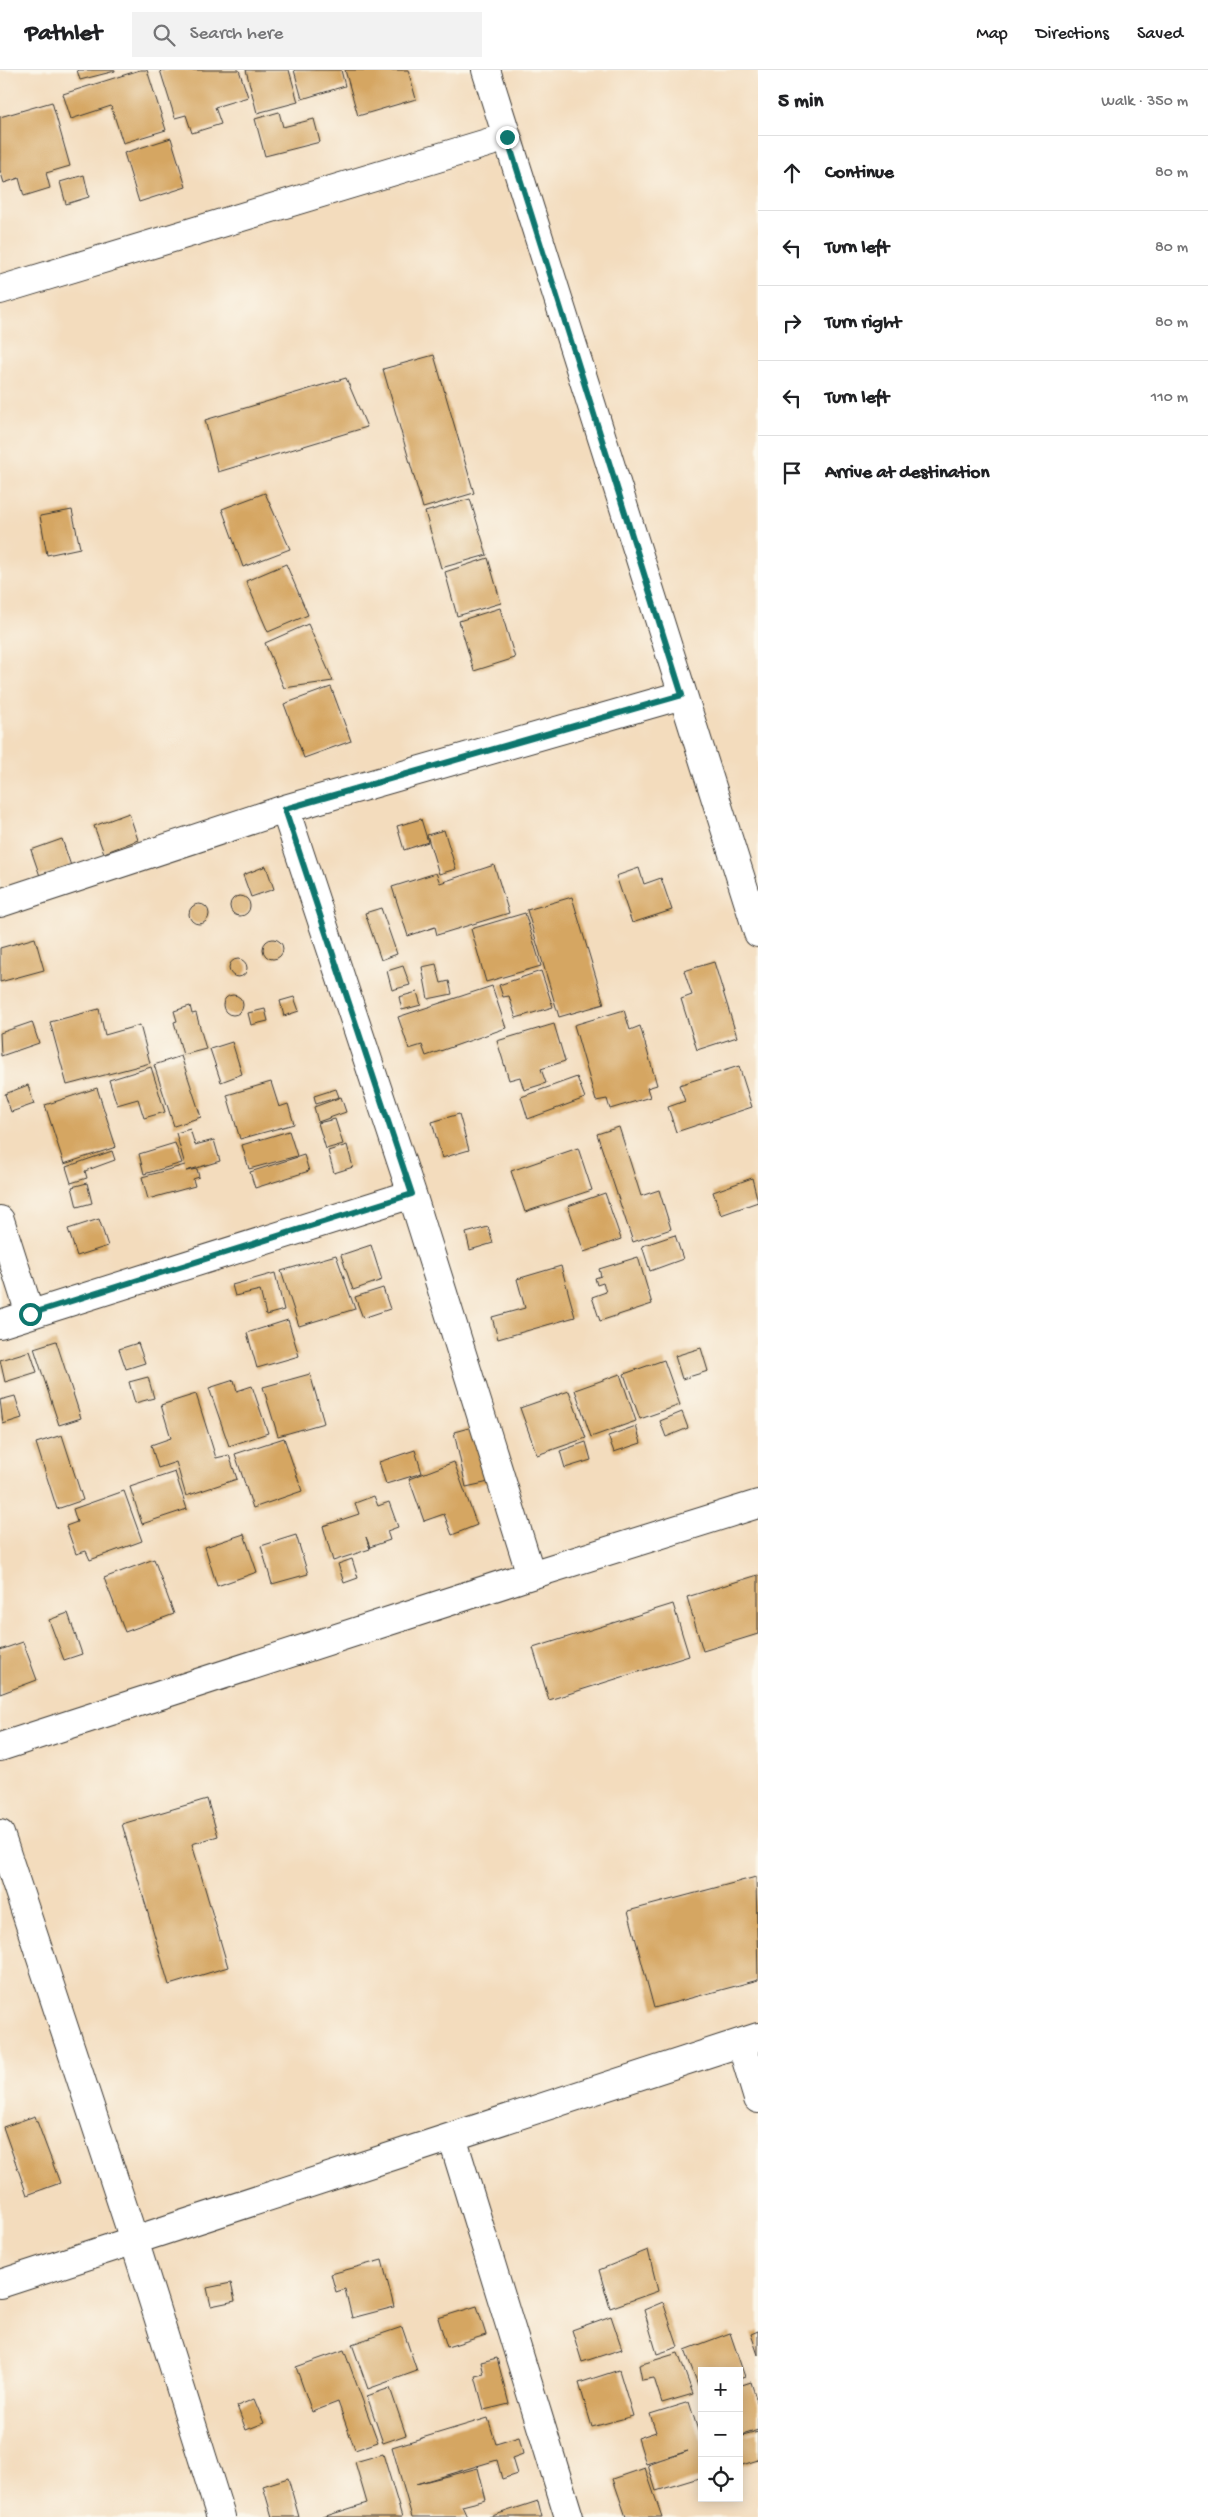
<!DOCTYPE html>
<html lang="en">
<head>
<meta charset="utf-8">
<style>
	:root { --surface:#fff; --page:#f2f2f2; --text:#202124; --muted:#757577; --line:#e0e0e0 }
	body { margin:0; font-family:"Gochi Hand",sans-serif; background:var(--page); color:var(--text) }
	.controls { position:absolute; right:15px; bottom:15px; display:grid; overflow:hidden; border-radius:0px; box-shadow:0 2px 12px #0003 }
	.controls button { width:45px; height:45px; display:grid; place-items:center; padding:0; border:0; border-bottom:1px solid var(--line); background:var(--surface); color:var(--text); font:25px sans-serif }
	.stop { position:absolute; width:15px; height:15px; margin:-11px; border:4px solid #0f766e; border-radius:50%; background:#fff }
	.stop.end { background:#0f766e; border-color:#fff; box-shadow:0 1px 5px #0008 }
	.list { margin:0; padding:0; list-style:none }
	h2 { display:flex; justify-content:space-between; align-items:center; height:65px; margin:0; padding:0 20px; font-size:21px }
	h2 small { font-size:16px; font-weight:400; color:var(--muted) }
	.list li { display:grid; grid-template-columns:32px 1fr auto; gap:15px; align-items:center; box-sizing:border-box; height:75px; padding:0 20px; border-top:1px solid var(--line) }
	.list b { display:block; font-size:19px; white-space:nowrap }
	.list em { font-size:16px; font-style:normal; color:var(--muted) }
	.icon { flex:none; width:28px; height:28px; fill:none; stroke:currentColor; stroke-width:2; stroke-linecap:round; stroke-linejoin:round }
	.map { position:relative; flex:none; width:758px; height:2447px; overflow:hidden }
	header { display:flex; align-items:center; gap:30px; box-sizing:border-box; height:70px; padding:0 25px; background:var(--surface); border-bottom:1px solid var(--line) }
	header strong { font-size:24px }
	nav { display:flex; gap:28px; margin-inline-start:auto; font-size:18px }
	.search { width:350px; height:45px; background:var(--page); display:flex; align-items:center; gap:12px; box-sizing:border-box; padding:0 18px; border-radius:0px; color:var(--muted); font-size:19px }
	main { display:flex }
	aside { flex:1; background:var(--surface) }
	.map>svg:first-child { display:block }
	.building { fill:#d5a662 }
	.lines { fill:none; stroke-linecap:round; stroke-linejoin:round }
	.street-casing { stroke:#3c3934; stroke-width:30 }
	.street { stroke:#fff; stroke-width:28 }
	.route { stroke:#0f766e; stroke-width:6 }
</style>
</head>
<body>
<header>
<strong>Pathlet</strong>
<div class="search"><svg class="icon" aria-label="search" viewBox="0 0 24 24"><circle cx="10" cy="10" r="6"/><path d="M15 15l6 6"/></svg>Search here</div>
<nav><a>Map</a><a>Directions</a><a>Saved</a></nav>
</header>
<main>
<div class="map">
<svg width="758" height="2447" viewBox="0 0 758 2447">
	<rect width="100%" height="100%" fill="#fbf7ec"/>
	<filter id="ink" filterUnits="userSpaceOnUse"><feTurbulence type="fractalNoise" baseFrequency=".02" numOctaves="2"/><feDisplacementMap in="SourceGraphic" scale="10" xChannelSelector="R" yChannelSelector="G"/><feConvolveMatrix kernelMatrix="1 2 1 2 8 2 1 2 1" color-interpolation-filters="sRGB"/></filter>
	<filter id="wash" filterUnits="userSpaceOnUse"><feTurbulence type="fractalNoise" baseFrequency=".0096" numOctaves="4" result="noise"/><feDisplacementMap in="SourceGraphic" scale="20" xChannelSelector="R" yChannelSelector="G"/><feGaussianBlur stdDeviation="1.12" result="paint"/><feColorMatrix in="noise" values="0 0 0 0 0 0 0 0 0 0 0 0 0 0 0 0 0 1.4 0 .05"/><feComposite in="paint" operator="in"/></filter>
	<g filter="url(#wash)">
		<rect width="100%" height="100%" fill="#f3dcbd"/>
		<g id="blocks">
			<path class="building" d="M77 0H115V1L80 10Z
				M140 0H147L166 60 123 73 111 36 71 49 63 24Z
				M160 0H239L248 27 215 37 221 54 192 63 186 45 175 48Z
				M246 0H289L298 32 257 43Z
				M294 0H341L345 16 302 29Z
				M345 0H408L416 29 358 46Z
				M52 32 70 96 46 103 50 118 24 126 19 108 4 113 0 100V47Z
				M279 42 283 57 314 49 320 72 265 86 255 49Z
				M171 68 186 117 139 132 124 83Z
				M84 105 89 127 66 134 60 112Z
				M434 285 474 423 423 438 383 299Z
				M346 308 367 357 218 402 205 350Z
				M265 423 290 479 243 497 222 439Z
				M470 429 487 485 441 498 425 442Z
				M72 440 80 478 47 485 40 446Z
				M488 488 501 533 457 546 445 502Z
				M286 494 308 545 268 562 246 511Z
				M500 538 515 588 474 601 459 551Z
				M308 554 333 611 284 618 265 573Z
				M331 617 351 671 304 688 284 634Z
				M129 743 138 770 104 783 94 756Z
				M421 749 428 772 404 780 397 756Z
				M444 760 456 799 439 804 427 765Z
				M62 769 71 796 40 806 31 780Z
				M494 795 509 843 437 865 435 857 408 866 392 817 436 803 440 813Z
				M266 796 274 819 251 827 243 805Z
				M639 798 644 814 661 808 672 840 632 853 616 806Z
				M230 836a10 10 0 1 1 20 0a10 10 0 1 1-20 0Z
				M572 827 604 934 559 947 527 840Z
				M189 844a10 10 0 1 1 20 0a10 10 0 1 1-20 0Z
				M381 838 397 884 381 890 365 843Z
				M525 843 541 896 486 912 471 859Z
				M35 868 44 900 0 912V878Z
				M263 879a10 10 0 1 1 20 0a10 10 0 1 1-20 0Z
				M229 898a9 9 0 1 1 18 0a9 9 0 1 1-18 0Z
				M714 892 737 967 697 980 681 929 692 925 684 901Z
				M436 894 441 913 449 911 452 924 428 929 422 897Z
				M403 896 410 915 392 920 387 901Z
				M541 901 553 937 516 948 509 926 503 927 499 915Z
				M492 916 506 958 426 986 422 975 409 979 398 947Z
				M417 922 421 935 402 940 399 927Z
				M223 935a10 10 0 1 1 20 0a10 10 0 1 1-20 0Z
				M294 927 299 941 284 946 280 931Z
				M190 936 192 944 196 943 206 979 183 985 174 952 177 951 174 941Z
				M99 939 105 965 140 955 150 993 67 1015 50 952Z
				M265 939 268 951 251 955 248 943Z
				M624 940 630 960 640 956 657 1015 647 1018 650 1027 610 1039 607 1029 596 1031 574 955Z
				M32 952 39 973 1 986 0 963Z
				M554 954 565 991 541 999 546 1013 524 1020 520 1007 509 1010 497 971Z
				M232 972 242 1004 221 1012 210 979Z
				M181 986 201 1047 174 1056 154 995Z
				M739 996 752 1037 676 1062 668 1037 685 1031 679 1015Z
				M151 997 165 1042 144 1048 138 1029 117 1035 109 1010Z
				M577 1007 585 1028 528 1049 521 1027Z
				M271 1012 279 1037 288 1034 294 1054 240 1069 227 1025Z
				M28 1015 34 1034 11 1042 5 1024Z
				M97 1018 116 1077 64 1094 45 1035Z
				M336 1019 339 1027 316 1034 314 1026Z
				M341 1027 346 1042 318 1052 314 1037Z
				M459 1044 469 1080 442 1088 432 1052Z
				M335 1049 343 1074 326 1079 318 1053Z
				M619 1057 641 1126 659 1120 671 1159 633 1172 597 1064Z
				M190 1059 195 1075 214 1070 220 1091 186 1101 197 1099 199 1107 193 1109 195 1116 148 1129 142 1107 185 1095 176 1063Z
				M289 1061 297 1086 249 1099 242 1075Z
				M175 1073 182 1093 144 1104 139 1084Z
				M347 1075 353 1097 334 1103 328 1081Z
				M578 1078 592 1120 525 1142 511 1101Z
				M112 1081 115 1090 85 1101 87 1108 71 1113 66 1097Z
				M304 1085 309 1101 255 1118 250 1102Z
				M752 1108 758 1132 721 1145 713 1122Z
				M87 1113 92 1133 77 1137 72 1117Z
				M605 1123 621 1169 584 1182 568 1136Z
				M99 1149 108 1176 77 1186 68 1159Z
				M488 1157 493 1173 470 1180 466 1163Z
				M675 1165 683 1189 650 1201 642 1176Z
				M371 1175 382 1210 353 1220 341 1185Z
				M336 1185 355 1239 299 1256 281 1201Z
				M638 1187 652 1234 600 1251 592 1227 606 1222 603 1213 597 1215 595 1208 601 1206 599 1199Z
				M561 1196 575 1247 498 1269 492 1247 525 1238 517 1209Z
				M275 1203 284 1240 266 1245 260 1220 235 1226 232 1215Z
				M383 1218 390 1239 363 1248 355 1227Z
				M288 1250 299 1286 257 1298 247 1263Z
				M56 1271 81 1348 59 1355 34 1278Z
				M138 1273 145 1293 126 1299 119 1279Z
				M701 1278 708 1301 682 1309 675 1286Z
				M30 1281 37 1302 5 1312 0 1290Z
				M664 1290 680 1335 640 1349 624 1304Z
				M310 1304 324 1353 278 1366 263 1317Z
				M620 1304 636 1351 591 1367 575 1320Z
				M148 1307 154 1328 135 1333 129 1312Z
				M234 1310 237 1321 252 1316 268 1363 229 1376 209 1318Z
				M569 1321 586 1368 537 1385 520 1338Z
				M196 1324 216 1388 229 1385 237 1409 186 1426 176 1392 158 1398 151 1375 171 1368 161 1335Z
				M15 1326 22 1348 3 1354 0 1330Z
				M682 1342 688 1358 666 1367 660 1351Z
				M476 1356 489 1412 466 1417 454 1362Z
				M636 1356 641 1373 614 1382 608 1366Z
				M62 1365 83 1430 57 1439 36 1373Z
				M284 1368 302 1421 253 1438 235 1384Z
				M586 1372 591 1390 565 1398 560 1381Z
				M415 1380 422 1403 386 1414 379 1392Z
				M454 1392 477 1455 452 1465 444 1444 424 1451 409 1409Z
				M175 1402 187 1439 142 1454 130 1417Z
				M124 1421 142 1471 90 1490 86 1481 76 1484 66 1456 77 1452 73 1439Z
				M374 1426 378 1436 389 1432 398 1457 387 1461 390 1470 370 1477 366 1467 370 1479 333 1491 323 1456 359 1444 355 1433Z
				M244 1464 257 1502 217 1516 205 1477Z
				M296 1465 308 1504 272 1514 261 1476Z
				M154 1489 174 1544 125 1562 104 1508Z
				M352 1489 358 1508 344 1513 338 1494Z
				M758 1505V1564L703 1581 687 1527Z
				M673 1534 689 1586 549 1630 533 1578Z
				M68 1543 82 1584 64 1590 49 1550Z
				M23 1572 37 1610 0 1624V1580Z
				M207 1729 218 1766 192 1774 228 1897 169 1915 122 1754Z
				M756 1807 758 1910 654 1938 628 1841Z
				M35 2046 60 2113 27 2125 3 2057Z
				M648 2180 658 2221 610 2238 599 2200Z
				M382 2190 394 2237 352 2248 345 2219 336 2222 331 2204Z
				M231 2213 235 2231 211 2236 207 2218Z
				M663 2232 678 2277 657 2284 644 2240Z
				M477 2236 486 2265 447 2277 438 2248Z
				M611 2246 622 2279 582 2292 572 2260Z
				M402 2257 417 2301 368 2319 352 2274Z
				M758 2261V2285L751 2264Z
				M730 2263 745 2307 739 2309V2301H702V2320H700L685 2280Z
				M344 2280 378 2372 355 2380 338 2332 312 2342 296 2297Z
				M678 2283 693 2324 662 2333 654 2308 642 2310 639 2295Z
				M497 2288 509 2334 484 2340 475 2306 484 2304 481 2292Z
				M619 2300 633 2346 592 2357 579 2313Z
				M751 2312 758 2335V2360L739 2366V2316Z
				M390 2318 406 2365 383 2373 367 2326Z
				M254 2329 264 2353 246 2360 237 2336Z
				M689 2332 702 2373V2407L656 2421 648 2395 688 2381 646 2394 638 2368 656 2362 650 2344Z
				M488 2348 496 2374 519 2367 523 2384 512 2388 517 2404 502 2409 497 2390 416 2414 478 2398 486 2430 462 2436 467 2447H412L392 2377Z
				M758 2362V2390L739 2396V2367Z
				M383 2384 402 2447H323L367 2433 355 2392Z
				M645 2398 662 2447H626L613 2409Z
				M288 2408 299 2447H272L263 2416Z
				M538 2431 542 2447H489Z"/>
		</g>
	</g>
	<g filter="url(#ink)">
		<use href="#blocks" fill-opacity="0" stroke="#3c3934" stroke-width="1"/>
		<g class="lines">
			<defs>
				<path id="street" d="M486 0 758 863
					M0 220 507 67
					M285 739 412 1124 531 1505
					M0 833 285 739 682 625
					M0 1150 30 1244
					M0 1254 412 1124
					M0 1677 531 1505 758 1434
					M0 1764 134 2170 221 2447
					M741 1973 758 2029
					M452 2067 569 2447
					M0 2214 758 1967"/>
			</defs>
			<use href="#street" class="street-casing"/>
			<use href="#street" class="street"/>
		</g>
	</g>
	<g class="lines" filter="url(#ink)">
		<path class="route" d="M30 1244 412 1124 285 739 682 625 507 67"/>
	</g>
</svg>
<div class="controls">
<button>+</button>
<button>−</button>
<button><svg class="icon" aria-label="locate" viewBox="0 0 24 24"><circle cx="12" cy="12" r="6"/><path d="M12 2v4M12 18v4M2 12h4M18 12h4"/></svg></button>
</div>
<div class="stop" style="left:30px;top:1244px"></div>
<div class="stop end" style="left:507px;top:67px"></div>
</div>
<aside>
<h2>5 min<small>Walk · 350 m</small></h2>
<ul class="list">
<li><svg class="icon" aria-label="ahead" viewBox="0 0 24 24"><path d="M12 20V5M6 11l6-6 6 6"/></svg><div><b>Continue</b></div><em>80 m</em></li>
<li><svg class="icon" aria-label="left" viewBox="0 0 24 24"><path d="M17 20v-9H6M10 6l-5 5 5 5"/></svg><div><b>Turn left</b></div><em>80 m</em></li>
<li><svg class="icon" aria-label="right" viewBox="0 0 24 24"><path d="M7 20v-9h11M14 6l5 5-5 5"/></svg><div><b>Turn right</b></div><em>80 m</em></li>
<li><svg class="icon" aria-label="left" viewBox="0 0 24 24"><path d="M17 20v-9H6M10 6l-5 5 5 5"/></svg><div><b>Turn left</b></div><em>110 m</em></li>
<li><svg class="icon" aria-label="arrive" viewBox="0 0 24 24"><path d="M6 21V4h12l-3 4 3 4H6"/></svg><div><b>Arrive at destination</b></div></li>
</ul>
</aside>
</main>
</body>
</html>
